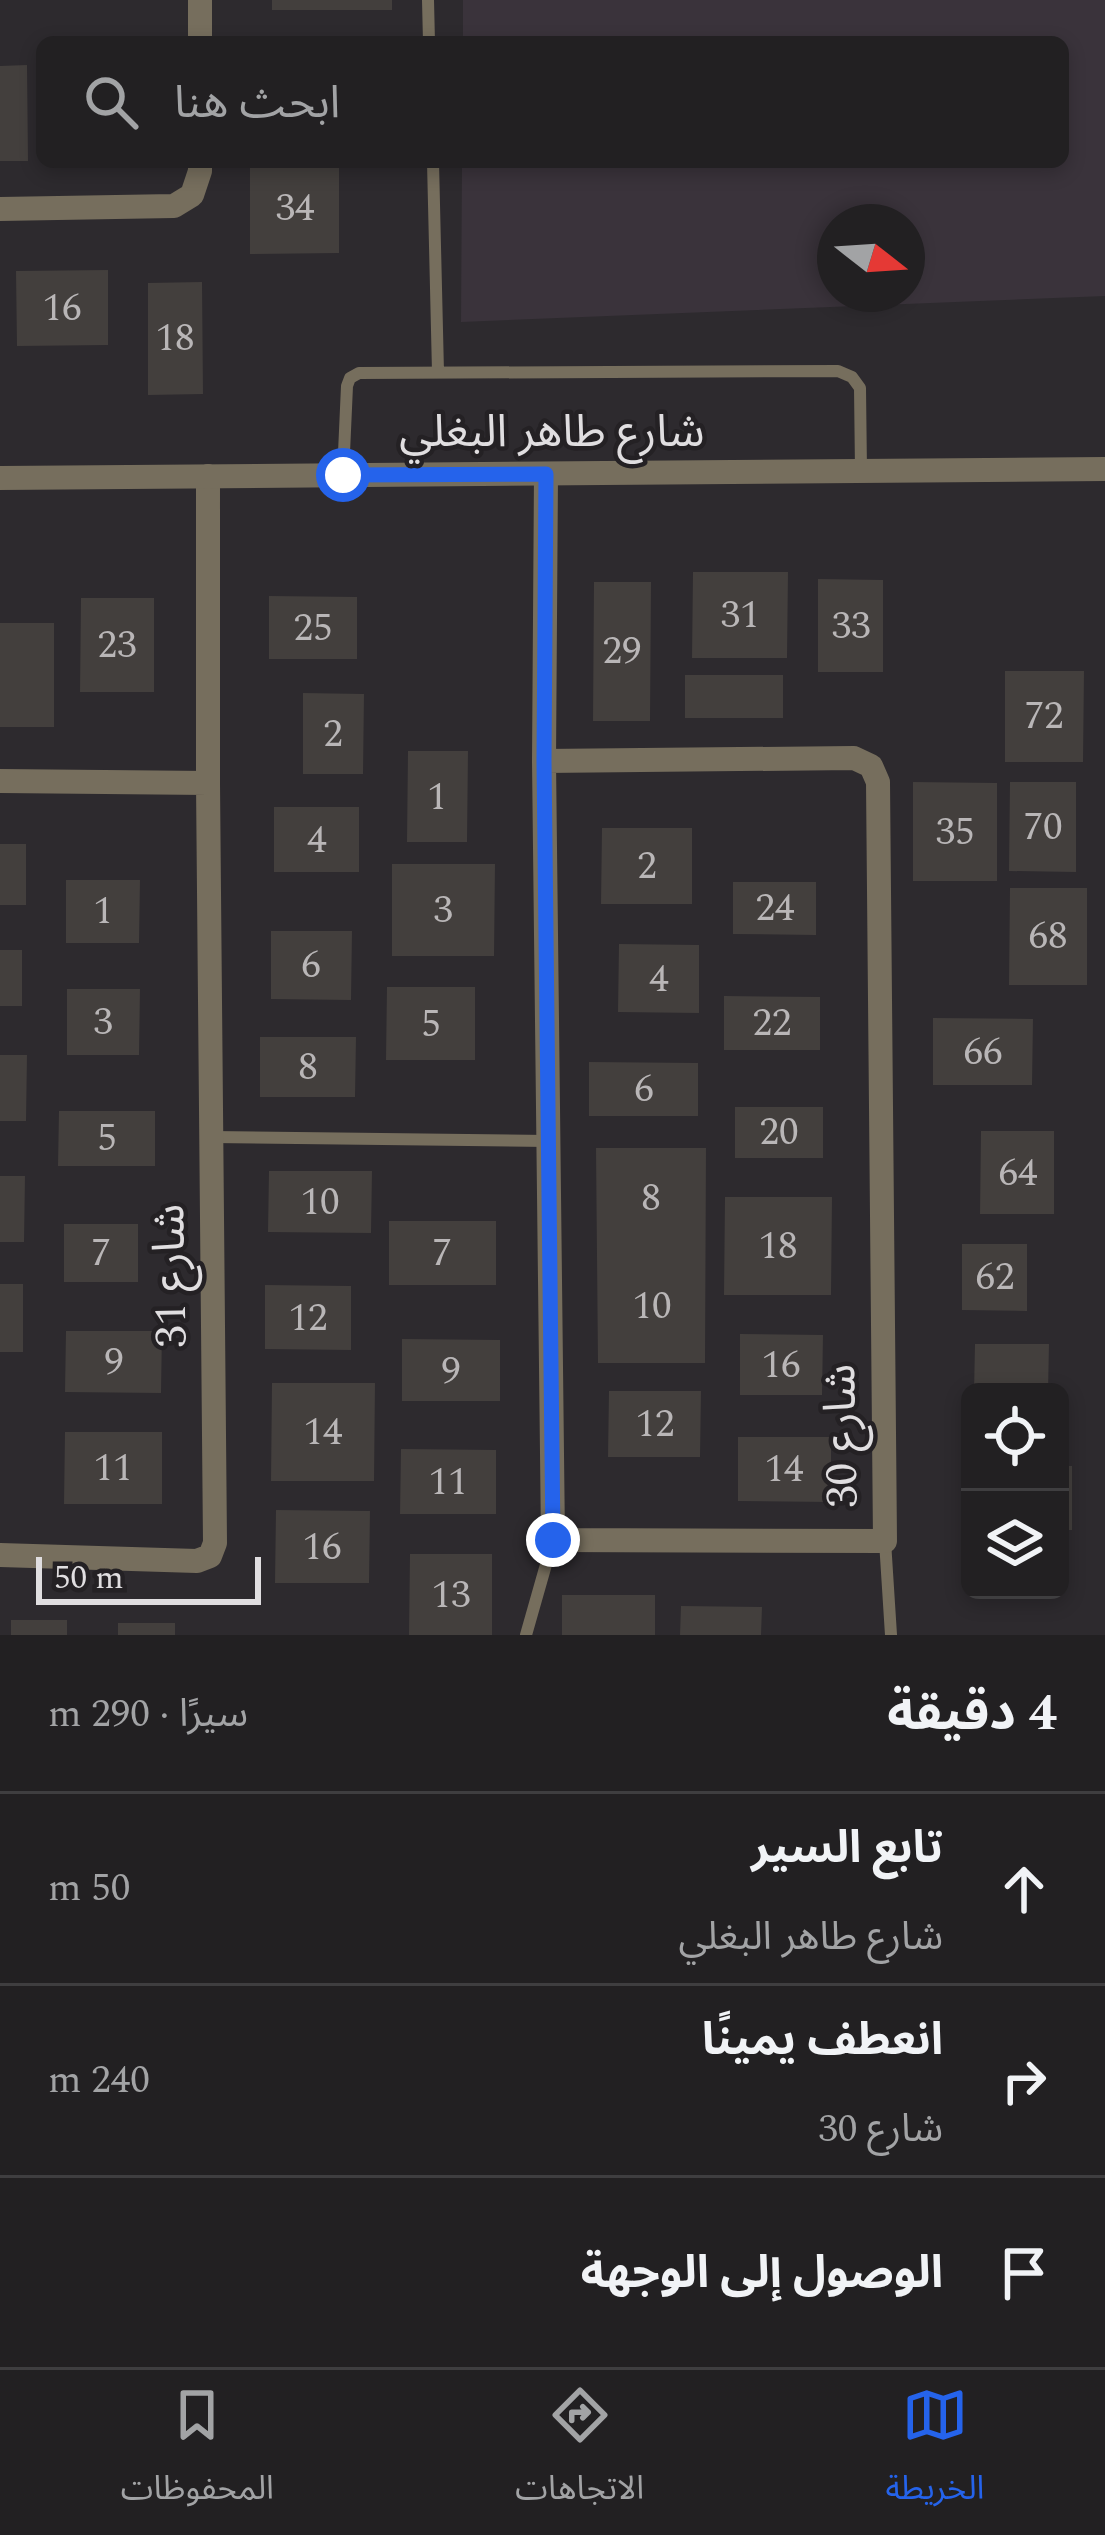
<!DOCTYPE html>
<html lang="ar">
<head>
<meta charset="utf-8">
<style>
	:root { --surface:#222022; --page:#2a282a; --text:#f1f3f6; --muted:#a2a3a5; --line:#3f3e40; --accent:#2563eb }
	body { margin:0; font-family:Spectral,"Noto Sans Arabic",serif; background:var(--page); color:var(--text); direction:rtl }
	.controls { position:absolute; right:36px; bottom:36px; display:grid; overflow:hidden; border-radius:18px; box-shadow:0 6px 18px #0003 }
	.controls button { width:108px; height:108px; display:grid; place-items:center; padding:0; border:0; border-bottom:3px solid var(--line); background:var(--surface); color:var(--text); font:60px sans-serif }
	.compass { position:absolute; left:817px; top:204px; width:108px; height:108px; border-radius:50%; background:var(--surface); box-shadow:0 6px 18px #0003; rotate:107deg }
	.scale { position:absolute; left:36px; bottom:30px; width:225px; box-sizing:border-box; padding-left:12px; border:6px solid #e0dee0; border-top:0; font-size:33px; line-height:42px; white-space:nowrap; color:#e0dee0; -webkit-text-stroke:9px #242124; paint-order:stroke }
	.stop { position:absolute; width:36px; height:36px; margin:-27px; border:9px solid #2563eb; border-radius:50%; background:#fff }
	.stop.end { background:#2563eb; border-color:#fff; box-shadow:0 3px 12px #0008 }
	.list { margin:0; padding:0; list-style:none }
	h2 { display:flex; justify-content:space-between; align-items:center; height:156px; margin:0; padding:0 48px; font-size:51px }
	h2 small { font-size:39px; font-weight:400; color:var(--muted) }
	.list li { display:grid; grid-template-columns:78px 1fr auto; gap:36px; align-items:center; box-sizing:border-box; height:192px; padding:0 48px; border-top:3px solid var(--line) }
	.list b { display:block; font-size:45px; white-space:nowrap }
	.list p { margin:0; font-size:39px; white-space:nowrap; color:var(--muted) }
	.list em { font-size:39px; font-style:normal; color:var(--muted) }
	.icon { flex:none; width:66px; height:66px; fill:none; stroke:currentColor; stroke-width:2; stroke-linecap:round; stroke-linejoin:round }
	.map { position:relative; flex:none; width:1105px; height:1635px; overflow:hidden; direction:ltr }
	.search { position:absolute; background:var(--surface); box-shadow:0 6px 18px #0003; left:36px; right:36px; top:36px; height:132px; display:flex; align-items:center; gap:30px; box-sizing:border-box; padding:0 42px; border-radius:18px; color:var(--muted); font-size:45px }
	.sheet { height:732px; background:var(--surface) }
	nav { display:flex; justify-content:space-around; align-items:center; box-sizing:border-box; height:168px; border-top:3px solid var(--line); background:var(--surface); font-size:33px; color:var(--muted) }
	nav a { display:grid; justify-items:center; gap:6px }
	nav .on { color:var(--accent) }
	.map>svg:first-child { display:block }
	.built { fill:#3a333b; fill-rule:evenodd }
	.building { fill:#433f3d }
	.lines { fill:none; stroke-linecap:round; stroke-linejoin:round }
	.service { stroke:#766e5d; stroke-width:12 }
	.minor { stroke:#766e5d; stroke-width:24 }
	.tertiary { stroke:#766e5d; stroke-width:24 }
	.route { stroke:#2563eb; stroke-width:15 }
	.labels { text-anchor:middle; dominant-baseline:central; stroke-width:9; stroke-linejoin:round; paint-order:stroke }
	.number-label { font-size:39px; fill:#b9b6b7 }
	.street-label { font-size:45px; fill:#e0dee0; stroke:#242124 }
</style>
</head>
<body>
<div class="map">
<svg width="1105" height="1635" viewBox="0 0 1105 1635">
	<rect width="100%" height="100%" fill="#2d2a2e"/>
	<path class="built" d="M463 0H1105V296L461 322 462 162H1063V42H463ZM835 222H907V294H835Z"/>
	<path class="building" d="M272 0H392V10H272Z
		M27 65 28 161H0V66Z
		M250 162H339V253L250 254Z
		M108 270V345L17 346 16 271Z
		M202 282 203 394 148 395V283Z
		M693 572H788L787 658H692Z
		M818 579 883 580V672H818Z
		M594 582H651L650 721H593Z
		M269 596 357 597V659H269Z
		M81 598H154V692H80Z
		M0 623H54V727H0Z
		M1005 671H1084L1083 762H1005Z
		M685 675H783V718H685Z
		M303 693 364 694 363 774H303Z
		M408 751H468L467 842H407Z
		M913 782 997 783V881H913Z
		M1010 782H1076V872L1009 871Z
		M274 807H359V872H274Z
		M602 828H692V904H601Z
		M0 844H26V905H0Z
		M392 864H495L494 956H392Z
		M66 880H140L139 943H66Z
		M733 882H816V935L733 934Z
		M1010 888H1087V985H1009Z
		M271 931H352L351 1000 271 999Z
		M619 944 699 945V1013L618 1012Z
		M0 950H22V1006H0Z
		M387 987H475V1060H386Z
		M67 989H140L139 1055H67Z
		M724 996 820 997V1050H724Z
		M933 1018 1033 1019 1032 1085H933Z
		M260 1037H356L355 1097H260Z
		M0 1055H27L26 1121H0Z
		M589 1062 698 1063V1116H589Z
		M735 1107H823V1158H735Z
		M59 1111H155V1166H58Z
		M981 1131H1054V1214H980Z
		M596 1148H706L705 1363H598Z
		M269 1171H372L371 1233 268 1232Z
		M0 1176H25L24 1242H0Z
		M725 1197H832L831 1295H724Z
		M389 1221H496V1285H389Z
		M64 1224H138V1282H64Z
		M962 1244H1027V1311L962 1310Z
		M0 1284H23V1352H0Z
		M265 1285 351 1286V1350L265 1349Z
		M66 1331H162L161 1393 65 1392Z
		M740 1334 823 1335 822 1395H740Z
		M402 1339 500 1340V1401H402Z
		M975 1344H1049L1048 1392H974Z
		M272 1383H375L374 1481H271Z
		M609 1391H701L700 1457H608Z
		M65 1432H162V1504H64Z
		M738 1437H831V1502L738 1501Z
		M401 1449 496 1450V1514H400Z
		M1060 1466H1072V1530H1060Z
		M276 1510 370 1511 369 1583H275Z
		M410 1554H492V1635H409Z
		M562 1595H655V1635H562Z
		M681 1606 762 1607 761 1635H680Z
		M11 1620H67V1635H11Z
		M118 1623H175V1635H118Z"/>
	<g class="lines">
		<path class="service" d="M428 0 429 42
			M433 162 438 372
			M343 475 347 386 350 378 359 373 838 371 852 377 860 388 861 471
			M211 1137 548 1141
			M885 1541 891 1635
			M526 1635 553 1540"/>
		<path class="minor" d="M200 0V42
			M0 209 174 206 192 195 200 171V162
			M544 761 854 758 871 766 878 782 885 1541 553 1540 544 761 546 474
			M0 781 208 783
			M0 1555 197 1561 210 1556 215 1543 208 783V476"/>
		<path class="tertiary" d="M0 478 1105 469"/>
	</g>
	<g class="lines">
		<path class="route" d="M343 475 546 474 544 761 553 1540"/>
	</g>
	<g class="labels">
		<g class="number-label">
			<text x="295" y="208">34</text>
			<text x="62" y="308">16</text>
			<text x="175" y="338">18</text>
			<text x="740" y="615">31</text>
			<text x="851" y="626">33</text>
			<text x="313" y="628">25</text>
			<text x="117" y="645">23</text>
			<text x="622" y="651">29</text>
			<text x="1044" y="716">72</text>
			<text x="333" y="734">2</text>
			<text x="437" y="797">1</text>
			<text x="1043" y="827">70</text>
			<text x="955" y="832">35</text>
			<text x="317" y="840">4</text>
			<text x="647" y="866">2</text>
			<text x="775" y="908">24</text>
			<text x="443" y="910">3</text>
			<text x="103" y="911">1</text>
			<text x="1048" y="936">68</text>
			<text x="311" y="965">6</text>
			<text x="659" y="979">4</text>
			<text x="103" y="1022">3</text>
			<text x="772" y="1023">22</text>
			<text x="431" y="1024">5</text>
			<text x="983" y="1052">66</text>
			<text x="308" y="1067">8</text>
			<text x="644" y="1089">6</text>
			<text x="779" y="1132">20</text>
			<text x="107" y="1138">5</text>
			<text x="1018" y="1173">64</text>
			<text x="651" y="1198">8</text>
			<text x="320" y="1202">10</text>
			<text x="778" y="1246">18</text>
			<text x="101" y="1253">7</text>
			<text x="442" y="1253">7</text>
			<text x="995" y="1277">62</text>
			<text x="652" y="1306">10</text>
			<text x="308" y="1318">12</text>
			<text x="114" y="1362">9</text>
			<text x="781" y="1365">16</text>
			<text x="451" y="1371">9</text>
			<text x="655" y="1424">12</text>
			<text x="323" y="1432">14</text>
			<text x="113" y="1468">11</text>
			<text x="784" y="1469">14</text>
			<text x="448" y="1482">11</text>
			<text x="322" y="1547">16</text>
			<text x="451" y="1595">13</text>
		</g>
		<g class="street-label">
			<text x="552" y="432">شارع طاهر البغلي</text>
			<text transform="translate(171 1276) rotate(-91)">شارع 31</text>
			<text transform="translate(842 1436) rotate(-91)">شارع 30</text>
		</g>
	</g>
</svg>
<div class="controls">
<button><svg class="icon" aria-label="locate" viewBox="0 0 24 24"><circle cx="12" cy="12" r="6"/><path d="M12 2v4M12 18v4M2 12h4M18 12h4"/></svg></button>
<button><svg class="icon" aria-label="layers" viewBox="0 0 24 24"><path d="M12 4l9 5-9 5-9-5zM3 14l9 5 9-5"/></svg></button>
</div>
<svg class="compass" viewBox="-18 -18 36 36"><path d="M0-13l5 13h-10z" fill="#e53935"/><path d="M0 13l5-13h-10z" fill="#a2a3a5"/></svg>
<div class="scale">50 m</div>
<div class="stop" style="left:343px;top:475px"></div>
<div class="stop end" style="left:553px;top:1540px"></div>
<div class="search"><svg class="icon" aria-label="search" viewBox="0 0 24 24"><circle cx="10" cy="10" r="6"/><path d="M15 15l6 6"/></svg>ابحث هنا</div>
</div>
<section class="sheet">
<h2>4 دقيقة<small>سيرًا · 290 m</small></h2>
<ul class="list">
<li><svg class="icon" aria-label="ahead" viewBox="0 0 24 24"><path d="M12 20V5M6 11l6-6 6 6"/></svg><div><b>تابع السير</b><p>شارع طاهر البغلي</p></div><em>50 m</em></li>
<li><svg class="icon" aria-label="right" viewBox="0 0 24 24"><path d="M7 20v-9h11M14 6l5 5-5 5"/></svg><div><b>انعطف يمينًا</b><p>شارع 30</p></div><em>240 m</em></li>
<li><svg class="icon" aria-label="arrive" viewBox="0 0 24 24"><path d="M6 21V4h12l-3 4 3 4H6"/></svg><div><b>الوصول إلى الوجهة</b></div></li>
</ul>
</section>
<nav>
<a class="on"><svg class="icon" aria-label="map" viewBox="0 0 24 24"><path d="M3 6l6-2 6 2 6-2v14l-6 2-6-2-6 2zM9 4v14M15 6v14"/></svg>الخريطة</a>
<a><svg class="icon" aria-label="directions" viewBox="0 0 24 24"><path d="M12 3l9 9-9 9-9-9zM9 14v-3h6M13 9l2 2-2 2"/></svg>الاتجاهات</a>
<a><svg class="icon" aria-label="saved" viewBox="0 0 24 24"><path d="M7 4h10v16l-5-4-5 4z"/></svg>المحفوظات</a>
</nav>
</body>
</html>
